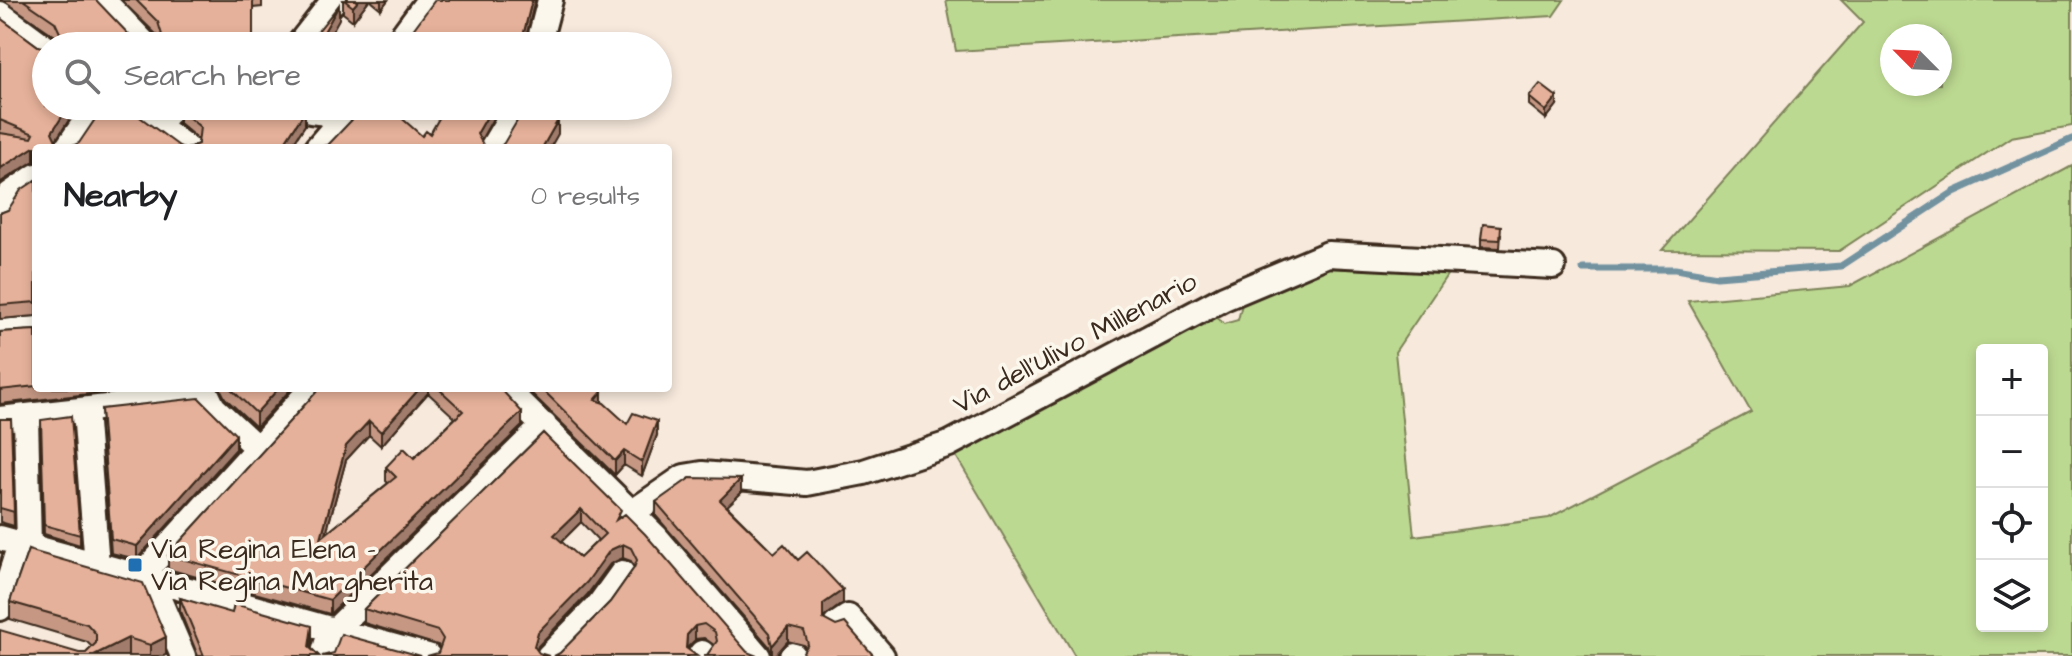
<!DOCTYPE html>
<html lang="en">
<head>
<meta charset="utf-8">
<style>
	:root { --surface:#fff; --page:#f6f6f6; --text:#202124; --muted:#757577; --line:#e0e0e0 }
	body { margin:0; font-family:"Architects Daughter",sans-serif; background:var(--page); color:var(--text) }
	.controls { position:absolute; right:24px; bottom:24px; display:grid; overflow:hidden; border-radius:8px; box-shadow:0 4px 12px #0003 }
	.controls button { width:72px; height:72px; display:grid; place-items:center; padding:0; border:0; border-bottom:2px solid var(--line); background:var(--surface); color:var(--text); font:40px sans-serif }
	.compass { position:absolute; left:1880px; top:24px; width:72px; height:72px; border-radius:50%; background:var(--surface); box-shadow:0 4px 12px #0003; rotate:294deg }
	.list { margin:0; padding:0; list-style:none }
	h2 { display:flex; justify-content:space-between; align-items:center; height:104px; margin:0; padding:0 32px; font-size:34px }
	h2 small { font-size:26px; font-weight:400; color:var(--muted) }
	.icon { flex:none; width:44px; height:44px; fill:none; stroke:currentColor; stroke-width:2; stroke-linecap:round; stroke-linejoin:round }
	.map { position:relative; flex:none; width:2072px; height:656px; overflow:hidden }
	.search { position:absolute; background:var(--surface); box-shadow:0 4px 12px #0003; left:32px; top:32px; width:640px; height:88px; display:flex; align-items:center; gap:20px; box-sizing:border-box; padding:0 28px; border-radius:44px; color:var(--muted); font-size:30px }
	.panel { position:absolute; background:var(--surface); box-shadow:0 4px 12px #0003; left:32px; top:144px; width:640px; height:248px; border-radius:8px }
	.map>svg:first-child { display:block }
	.green { fill:#bcd991; stroke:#7c8258; stroke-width:2; fill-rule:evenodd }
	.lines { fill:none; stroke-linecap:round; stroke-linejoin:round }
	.stream { stroke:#7292a0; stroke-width:7 }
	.minor-casing { stroke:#3b2a1e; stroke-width:30 }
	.minor { stroke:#fbf7ec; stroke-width:24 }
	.wall { fill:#c69884; stroke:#3b2a1e; stroke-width:2; fill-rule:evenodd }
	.shaded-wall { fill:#a17c6c; stroke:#3b2a1e; stroke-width:2 }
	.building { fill:#e6b19a; stroke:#3b2a1e; stroke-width:2; fill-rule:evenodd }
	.poi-dot { fill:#1f6fb2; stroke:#fbf7ec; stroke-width:3 }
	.labels { text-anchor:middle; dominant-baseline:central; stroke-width:7; stroke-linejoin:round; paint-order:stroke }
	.street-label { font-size:28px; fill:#3b2a1e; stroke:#fbf7ec }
	.poi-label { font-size:28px; fill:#3b2a1e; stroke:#fbf7ec; text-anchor:start }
</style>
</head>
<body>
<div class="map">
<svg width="2072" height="656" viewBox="0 0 2072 656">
	<rect width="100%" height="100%" fill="#f7e9dc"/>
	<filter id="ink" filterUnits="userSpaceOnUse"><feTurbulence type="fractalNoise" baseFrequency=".0125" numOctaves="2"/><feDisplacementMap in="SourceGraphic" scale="16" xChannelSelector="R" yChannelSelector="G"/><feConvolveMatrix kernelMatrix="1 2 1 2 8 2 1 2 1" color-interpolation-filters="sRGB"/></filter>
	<g filter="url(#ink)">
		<path class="green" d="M946 0H1564L1553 16 956 51Z
			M1841 0H2072V126L2011 137 1839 251 1662 250 1863 22ZM1940 36V84H1892V36Z
			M2072 166V656H1075L953 451 1213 314 1224 324 1238 320 1243 300 1322 268 1449 272 1395 352 1414 536 1549 518 1751 412 1688 301 1850 286ZM1982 350H2042V626H1982Z"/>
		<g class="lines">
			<path class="stream" d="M1583 269H1675L1717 276 1841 266 1954 192 2072 139"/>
			<defs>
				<path id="minor" d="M103 0 147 46
					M0 14 46 48
					M298 46 334 0
					M395 46 429 0
					M538 46 550 0
					M131 106 187 148
					M290 106C314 113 338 117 361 106
					M157 124 174 106
					M67 148 96 106
					M317 148 348 112
					M492 148 517 106
					M0 212 10 194 36 176
					M0 332 36 329
					M204 388 213 407 256 447
					M505 388 656 537 758 656
					M85 411 97 565
					M26 417 29 546
					M0 419 205 396
					M633 512 684 477 702 474 807 483 864 472 949 444 1224 298 1328 254 1553 266
					M0 538 428 656
					M0 608 20 544
					M836 625 848 617 882 656
					M335 630 544 425
					M183 656 157 595 145 577 150 566 312 388
					M323 656 331 629
					M549 656 599 605 622 573
					M700 656 702 653
					M792 656 793 655"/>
			</defs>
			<use href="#minor" class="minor-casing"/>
			<use href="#minor" class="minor"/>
		</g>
		<path class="wall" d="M3 0H96L58 43 55 36Z
			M121 0H262V7L253 8V39L157 43 159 39 158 36Z
			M343 0H369L353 21 343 13Z
			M370 0H388L381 9Z
			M0 18 38 46 46 106H78L56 140 36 148V162L34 161 1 182 0 184Z
			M1529 97 1557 105 1546 119 1529 105Z
			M179 109 305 125 290 148H188L198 144 199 140 179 123Z
			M36 180V316L0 319V213L8 210Z
			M1501 234 1500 248 1481 247V239Z
			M36 330V388H142L0 404V332Z
			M220 388H292L256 427 225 398Z
			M320 388H500L522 426 330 614 168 569V555ZM428 393 455 418 414 458 386 467V481L388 483 326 534 346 460 369 435 381 446Z
			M526 388H599L602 402 627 424 657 435 642 476 624 465 615 475Z
			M101 409 236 449 137 559 111 553Z
			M0 419H11L14 526 0 522Z
			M41 420 80 535V545L44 534Z
			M543 433 621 517 747 652 707 655 714 645 704 638 560 653 610 602 634 568 631 561 623 558 610 564 587 595 538 646 537 650 438 653 440 648 438 645 364 623V609ZM581 522 598 540 580 558 561 542Z
			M741 493 727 506 774 553 798 560 843 603 823 618V619L874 656H803L805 649 804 645 788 641 775 656H772L769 646 656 516V502Z
			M28 550 166 655 163 656H0L86 653 92 647 87 642 10 619V602Z
			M180 598 312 640 311 648 319 656H198L180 611Z"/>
		<path class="shaded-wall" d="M359 0H369L353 21V7Z
			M381 0H388L381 9Z
			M532 0H535L524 46 523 36Z
			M339 5V19L324 46H316Z
			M1557 97V105L1546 119V111Z
			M69 106H78L52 146V132Z
			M493 106H500L477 147V134Z
			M547 106H552L544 128V114Z
			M305 111V125L290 148H281Z
			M558 120V134L550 148H542Z
			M34 147V161L1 182 0 184V170L1 168Z
			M279 388H292L256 427V413Z
			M420 388H428V393L381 446V432Z
			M602 392V406L595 400Z
			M522 412V426L330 614V600Z
			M369 421V435L346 460 321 552V538L346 446Z
			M657 421V435L642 476V462Z
			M236 435V449L137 559V546Z
			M624 451V465L615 475V461Z
			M741 479V493L720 513V500Z
			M581 509V522L554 549V535Z
			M623 544V558L610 564 587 595 538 646 535 656 534 646 538 632 610 550Z
			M843 590V603L823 618V604Z
			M312 626V640L309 656V647Z
			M695 626V640L687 648 686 656 687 635Z
			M788 627V641L775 656H772V646Z
			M166 637V655L163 656H150V645Z
			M128 638V656H92Z"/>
		<path class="building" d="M23 0H96L137 43 148 46H52L58 43 61 35 55 22Z
			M136 0H253V39L262 46H151L157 43 162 35 158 22Z
			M344 0H359L353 7Z
			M435 0H532L523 36 525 46H401Z
			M339 5 316 46H296L310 41Z
			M0 18 38 46 46 48V106H69L52 132 59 147 64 148 34 147 1 168 0 170V133L32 138 34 134 0 120Z
			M1540 84 1557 97 1546 111 1529 97Z
			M104 106H125L179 146 183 148H68L79 143Z
			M181 106H289L305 111 281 148H188L198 144 200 127 179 109Z
			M365 106H388L422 136 426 131 430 134 446 106H493L477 134 485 148H491H312L328 145Z
			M526 106H547L544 114 558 120 542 148H499L504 143Z
			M36 180V302L0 305V213L8 210 21 190Z
			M1483 224 1501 226 1500 240 1481 239Z
			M36 330V386L0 390V332Z
			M230 388H279L256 413Z
			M320 388H420L381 432 369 421 346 446 321 538 396 477 386 467 404 448 414 458 463 411 438 388H500L522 412 330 600 168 555Z
			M541 388H599L602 392 595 400 604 403 627 424 633 413 657 421 642 462 624 451 615 461Z
			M199 398 236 435 137 546 111 539 101 409Z
			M71 416 80 535 44 525 41 420Z
			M0 419H11L14 512 0 508Z
			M543 433 621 510 616 520 625 514 645 534 747 652 757 656H704L707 655 717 641 715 632 704 624 695 626 687 635 686 648 697 656H554L560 653 610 602 634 568 637 560 631 548 623 544 610 550 587 582 538 632 534 646 539 653 549 656H427L438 653 443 639 438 631 364 609ZM581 509 605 534 580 558 554 535Z
			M690 478 741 479 720 500 774 553 784 544 798 560 807 552 843 590 823 604V619L836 626 845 623 874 656H806L803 652 808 644 804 631 788 627 772 646 769 633 656 502Z
			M28 550 143 583 166 637 150 645 128 638 92 656H0V630L79 653H86L96 643V634L87 624 10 602Z
			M180 598 232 613 234 604 312 626 309 647 319 656H204Z
			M341 634 421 656H322L334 653Z"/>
	</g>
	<rect class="poi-dot" x="127" y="557" width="16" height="16" rx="4"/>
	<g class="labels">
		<g class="street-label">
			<text transform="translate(1075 343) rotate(-28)">Via dell'Ulivo Millenario</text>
		</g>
		<g class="poi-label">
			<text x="151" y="549">Via Regina Elena -<tspan x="151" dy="32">Via Regina Margherita</tspan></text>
		</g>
	</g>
</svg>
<div class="controls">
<button>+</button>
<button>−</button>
<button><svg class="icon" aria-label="locate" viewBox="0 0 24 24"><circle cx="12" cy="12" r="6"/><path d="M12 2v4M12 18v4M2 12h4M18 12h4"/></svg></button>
<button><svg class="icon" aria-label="layers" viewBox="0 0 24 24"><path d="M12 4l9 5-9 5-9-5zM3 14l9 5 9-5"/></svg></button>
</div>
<svg class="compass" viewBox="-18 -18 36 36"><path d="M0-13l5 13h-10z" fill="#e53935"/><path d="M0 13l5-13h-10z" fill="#757577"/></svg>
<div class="search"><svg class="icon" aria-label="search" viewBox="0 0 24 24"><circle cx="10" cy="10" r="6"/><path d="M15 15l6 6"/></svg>Search here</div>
<section class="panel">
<h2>Nearby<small>0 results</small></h2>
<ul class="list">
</ul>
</section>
</div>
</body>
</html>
